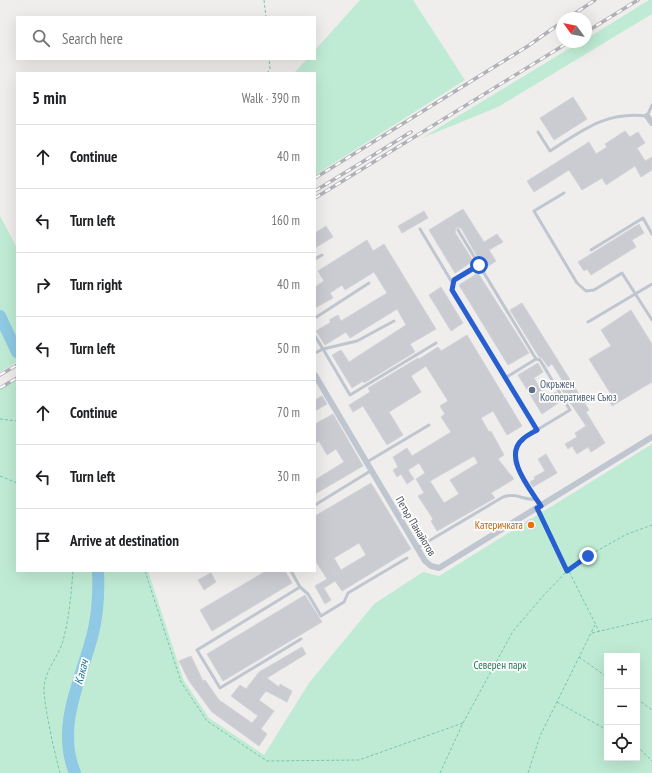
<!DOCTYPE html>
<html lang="en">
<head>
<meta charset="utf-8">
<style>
	:root { --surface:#fff; --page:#f6f6f6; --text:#202124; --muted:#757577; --line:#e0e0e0 }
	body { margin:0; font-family:"PT Sans Narrow",sans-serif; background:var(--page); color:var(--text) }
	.controls { position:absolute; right:12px; bottom:12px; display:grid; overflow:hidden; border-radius:0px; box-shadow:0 4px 16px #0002 }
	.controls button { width:36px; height:36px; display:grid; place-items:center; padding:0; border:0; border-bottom:1px solid var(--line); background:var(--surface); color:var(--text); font:20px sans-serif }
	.compass { position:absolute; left:556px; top:12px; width:36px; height:36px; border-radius:50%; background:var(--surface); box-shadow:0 4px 16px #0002; rotate:303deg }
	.stop { position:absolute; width:12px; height:12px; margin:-9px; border:3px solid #275fd0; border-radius:50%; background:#fff }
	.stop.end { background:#275fd0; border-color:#fff; box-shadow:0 1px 4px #0008 }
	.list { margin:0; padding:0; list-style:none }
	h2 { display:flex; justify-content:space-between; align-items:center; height:52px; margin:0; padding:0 16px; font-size:17px }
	h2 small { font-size:13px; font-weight:400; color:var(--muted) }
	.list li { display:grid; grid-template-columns:26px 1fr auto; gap:12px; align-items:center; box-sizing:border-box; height:64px; padding:0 16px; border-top:1px solid var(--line) }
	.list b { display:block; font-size:15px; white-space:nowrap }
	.list em { font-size:13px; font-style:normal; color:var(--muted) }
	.icon { flex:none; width:22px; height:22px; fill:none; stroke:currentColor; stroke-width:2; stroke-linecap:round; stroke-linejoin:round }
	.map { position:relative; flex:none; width:652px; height:773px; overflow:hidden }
	.search { position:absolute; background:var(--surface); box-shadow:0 4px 16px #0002; left:16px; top:16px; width:300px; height:44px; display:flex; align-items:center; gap:10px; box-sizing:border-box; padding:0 14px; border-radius:0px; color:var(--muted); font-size:15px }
	.panel { position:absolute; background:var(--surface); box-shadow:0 4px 16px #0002; left:16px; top:72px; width:300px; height:500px; border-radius:0px }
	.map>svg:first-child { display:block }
	.green { fill:#bfebd4; fill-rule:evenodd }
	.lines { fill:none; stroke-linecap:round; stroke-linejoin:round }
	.river { stroke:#8fc9e4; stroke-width:12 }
	.building { fill:#cbccd2; stroke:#d2d3d9; fill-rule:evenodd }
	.path { stroke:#7ac6a8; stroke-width:1; stroke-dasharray:3 2; stroke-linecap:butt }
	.lane { stroke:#bfc6cf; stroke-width:3 }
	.street { stroke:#bfc6cf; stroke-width:6 }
	.rail-casing { stroke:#b0b2b7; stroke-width:3.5 }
	.rail { stroke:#fff; stroke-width:2; stroke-dasharray:6; stroke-linecap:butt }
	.route { stroke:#275fd0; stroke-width:5 }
	.service-dot { fill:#5c6f8a; stroke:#fff; stroke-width:1.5 }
	.food-dot { fill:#e8710a; stroke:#fff; stroke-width:1.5 }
	.labels { text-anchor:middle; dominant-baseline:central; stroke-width:3.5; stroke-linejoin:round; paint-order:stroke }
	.service-label { font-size:11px; fill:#4e5e75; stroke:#fff; text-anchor:start }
	.food-label { font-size:11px; fill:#c56008; stroke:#fff; text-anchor:end }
	.street-label { font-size:11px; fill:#474f59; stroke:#fff }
	.park-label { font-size:11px; fill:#1e7553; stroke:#fff }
	.water-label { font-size:12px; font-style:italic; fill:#17729c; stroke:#fff }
</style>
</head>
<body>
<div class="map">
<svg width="652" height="773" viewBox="0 0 652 773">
	<rect width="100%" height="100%" fill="#f0eeed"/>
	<path class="green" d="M360 0H413L465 80 315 175V73H294L307 59H315V50Z
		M649 0H652V14L498 107 422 138 580 42H586V39Z
		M0 216 17 248V362L0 372Z
		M17 380V571H148L184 681 209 718 264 755 309 683 374 604 423 572 439 576 652 444V773H0V390ZM607 656H637V758H607Z"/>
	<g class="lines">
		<path class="river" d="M0 316 17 352
			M75 773C56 727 80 682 92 637 98 615 99 594 98 571"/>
	</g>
	<path class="building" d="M573 97 587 119 554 140 540 118Z
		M625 131 630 137 638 132 645 143 637 148 645 161 652 157V170L641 177 635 166 606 185 602 178 582 190 569 170 534 192 527 181 589 142 596 154 607 147 605 144Z
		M463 209 484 242 497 234 503 242 489 250 496 261 487 267 480 257 478 258 461 228H456L455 232 473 261 455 273 429 230Z
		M424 211 428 218 402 233 398 226Z
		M639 224 644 233 632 240 636 247 591 275 587 269 584 271 578 262Z
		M326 226 333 237 315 248V233Z
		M367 240 373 251 384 244 436 329 410 344 415 352 364 383 363 381 352 388 332 355 341 350 349 362 406 325 397 309 350 338 346 332 325 345 316 331 331 322 329 320 338 315 341 321 387 293 374 272 345 290 342 285 330 293 333 298 315 308V287L324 281 318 271Z
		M478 273 529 353 508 365 459 285Z
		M441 287 463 323 451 331 429 295Z
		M522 303 589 410 586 412 605 443 591 452 588 447 577 454 572 446 568 449 565 444 577 437 575 433 586 426 561 389 557 382 562 380 552 364 548 367 542 358 539 357 510 310Z
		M631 310 652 344V382L612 406 608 399 612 396 589 359 611 346 601 330Z
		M467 335 522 426 507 435 493 411 481 418 489 432 491 431 504 455 498 459 514 479 491 493 495 498 437 531 431 521 433 519 418 496 424 493 416 479 425 473 419 463 408 470 414 479 407 484 401 474 397 477 393 470 398 467 393 457 407 448 412 456 451 432 441 417 445 414 440 406 448 401 426 366 411 376 421 392 389 412 403 435 387 445 363 406 353 412 349 405 370 392 368 388 418 358 419 359 438 347 441 351ZM474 456 478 463 450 480 459 494 444 503 430 481Z
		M538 363 543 372 534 378 546 398 556 392 561 401 542 414 518 375Z
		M322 396 327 404 315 411V400Z
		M333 414 363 466 315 494V480L344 462 336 449 327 455 319 441 315 443V424Z
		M546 454 557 473 533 487 530 482 535 479 534 477 545 471 538 459Z
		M371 483 411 549 342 591 335 581 324 588 331 600 325 604 315 586 327 579 315 560V516ZM359 543 366 555 341 570 334 558Z
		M531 519 536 527 531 531 526 522Z
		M266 571H285L292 583 212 631 200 610Z
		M211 573 216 582 204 590 198 580Z
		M305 595 322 622 223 681 207 654Z
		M302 647 306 654 267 678 279 687 280 684 292 691 287 702 266 691 259 700 274 711 261 729 267 734 259 746 212 712 189 681 179 661 191 656 203 681 205 680 219 700 252 723 258 716 231 696 240 685 246 689 259 672Z"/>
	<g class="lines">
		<path class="path" d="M264 0 266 17
			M267 73 270 69 269 59
			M0 419 17 421
			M0 476 17 483
			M540 514 599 631
			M145 571 181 682 207 721 267 761 359 760 463 723
			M592 633 652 619
			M579 657 607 677
			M637 699 652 710
			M557 702 607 730
			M637 746 652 761
			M60 773C55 755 43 702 44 686 46 670 57 658 62 644 69 621 71 595 73 571
			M440 773 463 723 513 631 544 595 567 571 588 556 625 535 652 525
			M528 773 540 736 595 625"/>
		<path class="lane" d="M538 132 550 151C583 130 606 111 647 116L652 105
			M564 193 534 211 577 283 586 291 594 290 622 273 652 320
			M420 229 453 284
			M458 230 536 359 540 360 570 410 522 439 515 452V464L541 506
			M591 250 643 218 652 234
			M315 259 322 255
			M479 265 454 279 452 290 537 430
			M315 318 369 283
			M394 321 357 341 323 349 350 395 436 343
			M588 322 652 284
			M315 336 323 349 315 353
			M505 378 536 359
			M367 462 429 425
			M315 505 372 470
			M417 548 503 497C516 492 525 501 536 499
			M291 571 300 587 197 650 220 688 301 639
			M300 587 308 594 321 616 344 602 348 593 407 558"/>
		<path class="street" d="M647 116 652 123
			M315 375 425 561 431 566 439 568 652 437"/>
		<defs>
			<path id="rail" d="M568 18 595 0
				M586 32 638 0
				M315 178 528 46 562 22
				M315 191 411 132
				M315 198 569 42
				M0 375 17 365
				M0 388 17 378"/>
		</defs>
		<use href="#rail" class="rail-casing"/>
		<use href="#rail" class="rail"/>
	</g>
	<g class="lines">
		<path class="route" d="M479 265 454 280 452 290 537 430C532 433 527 435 523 439 502 456 530 489 541 506L537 508 567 571 588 556"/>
	</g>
	<circle class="service-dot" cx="532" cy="390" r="4"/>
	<circle class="food-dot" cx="531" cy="525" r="4"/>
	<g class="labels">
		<g class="service-label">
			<text x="540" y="384">Окръжен<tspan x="540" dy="13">Кооперативен Съюз</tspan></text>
		</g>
		<g class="food-label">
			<text x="523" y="525">Катеричката</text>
		</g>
		<g class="street-label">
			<text transform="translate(416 526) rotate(59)">Петър Панайотов</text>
		</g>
		<g class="park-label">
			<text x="500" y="665">Северен парк</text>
		</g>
		<g class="water-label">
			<text transform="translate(81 672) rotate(-75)">Какач</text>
		</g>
	</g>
</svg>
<div class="controls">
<button>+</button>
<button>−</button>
<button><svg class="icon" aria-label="locate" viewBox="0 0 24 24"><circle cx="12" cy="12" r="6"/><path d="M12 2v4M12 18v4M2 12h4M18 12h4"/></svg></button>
</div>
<svg class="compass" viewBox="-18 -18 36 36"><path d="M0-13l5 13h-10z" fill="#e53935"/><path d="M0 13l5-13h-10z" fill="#757577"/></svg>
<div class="stop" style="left:479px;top:265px"></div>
<div class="stop end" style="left:588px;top:556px"></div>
<div class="search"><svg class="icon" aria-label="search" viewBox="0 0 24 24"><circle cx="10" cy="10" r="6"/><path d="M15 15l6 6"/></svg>Search here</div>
<section class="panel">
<h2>5 min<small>Walk · 390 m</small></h2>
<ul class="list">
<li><svg class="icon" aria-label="ahead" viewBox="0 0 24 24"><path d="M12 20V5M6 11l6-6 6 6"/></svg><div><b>Continue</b></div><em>40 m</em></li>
<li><svg class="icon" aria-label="left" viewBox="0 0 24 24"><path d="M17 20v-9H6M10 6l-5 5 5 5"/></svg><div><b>Turn left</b></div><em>160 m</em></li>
<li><svg class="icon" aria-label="right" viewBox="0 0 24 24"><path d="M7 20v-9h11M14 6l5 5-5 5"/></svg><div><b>Turn right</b></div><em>40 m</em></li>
<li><svg class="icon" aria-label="left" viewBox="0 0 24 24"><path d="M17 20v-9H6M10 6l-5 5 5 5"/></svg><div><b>Turn left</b></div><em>50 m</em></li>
<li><svg class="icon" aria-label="ahead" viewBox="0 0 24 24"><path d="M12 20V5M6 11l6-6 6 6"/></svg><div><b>Continue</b></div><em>70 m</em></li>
<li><svg class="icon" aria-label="left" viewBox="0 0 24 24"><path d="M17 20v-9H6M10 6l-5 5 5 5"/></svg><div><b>Turn left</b></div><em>30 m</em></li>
<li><svg class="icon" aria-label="arrive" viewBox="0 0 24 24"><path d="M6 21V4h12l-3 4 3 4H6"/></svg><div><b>Arrive at destination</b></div></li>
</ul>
</section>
</div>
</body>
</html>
